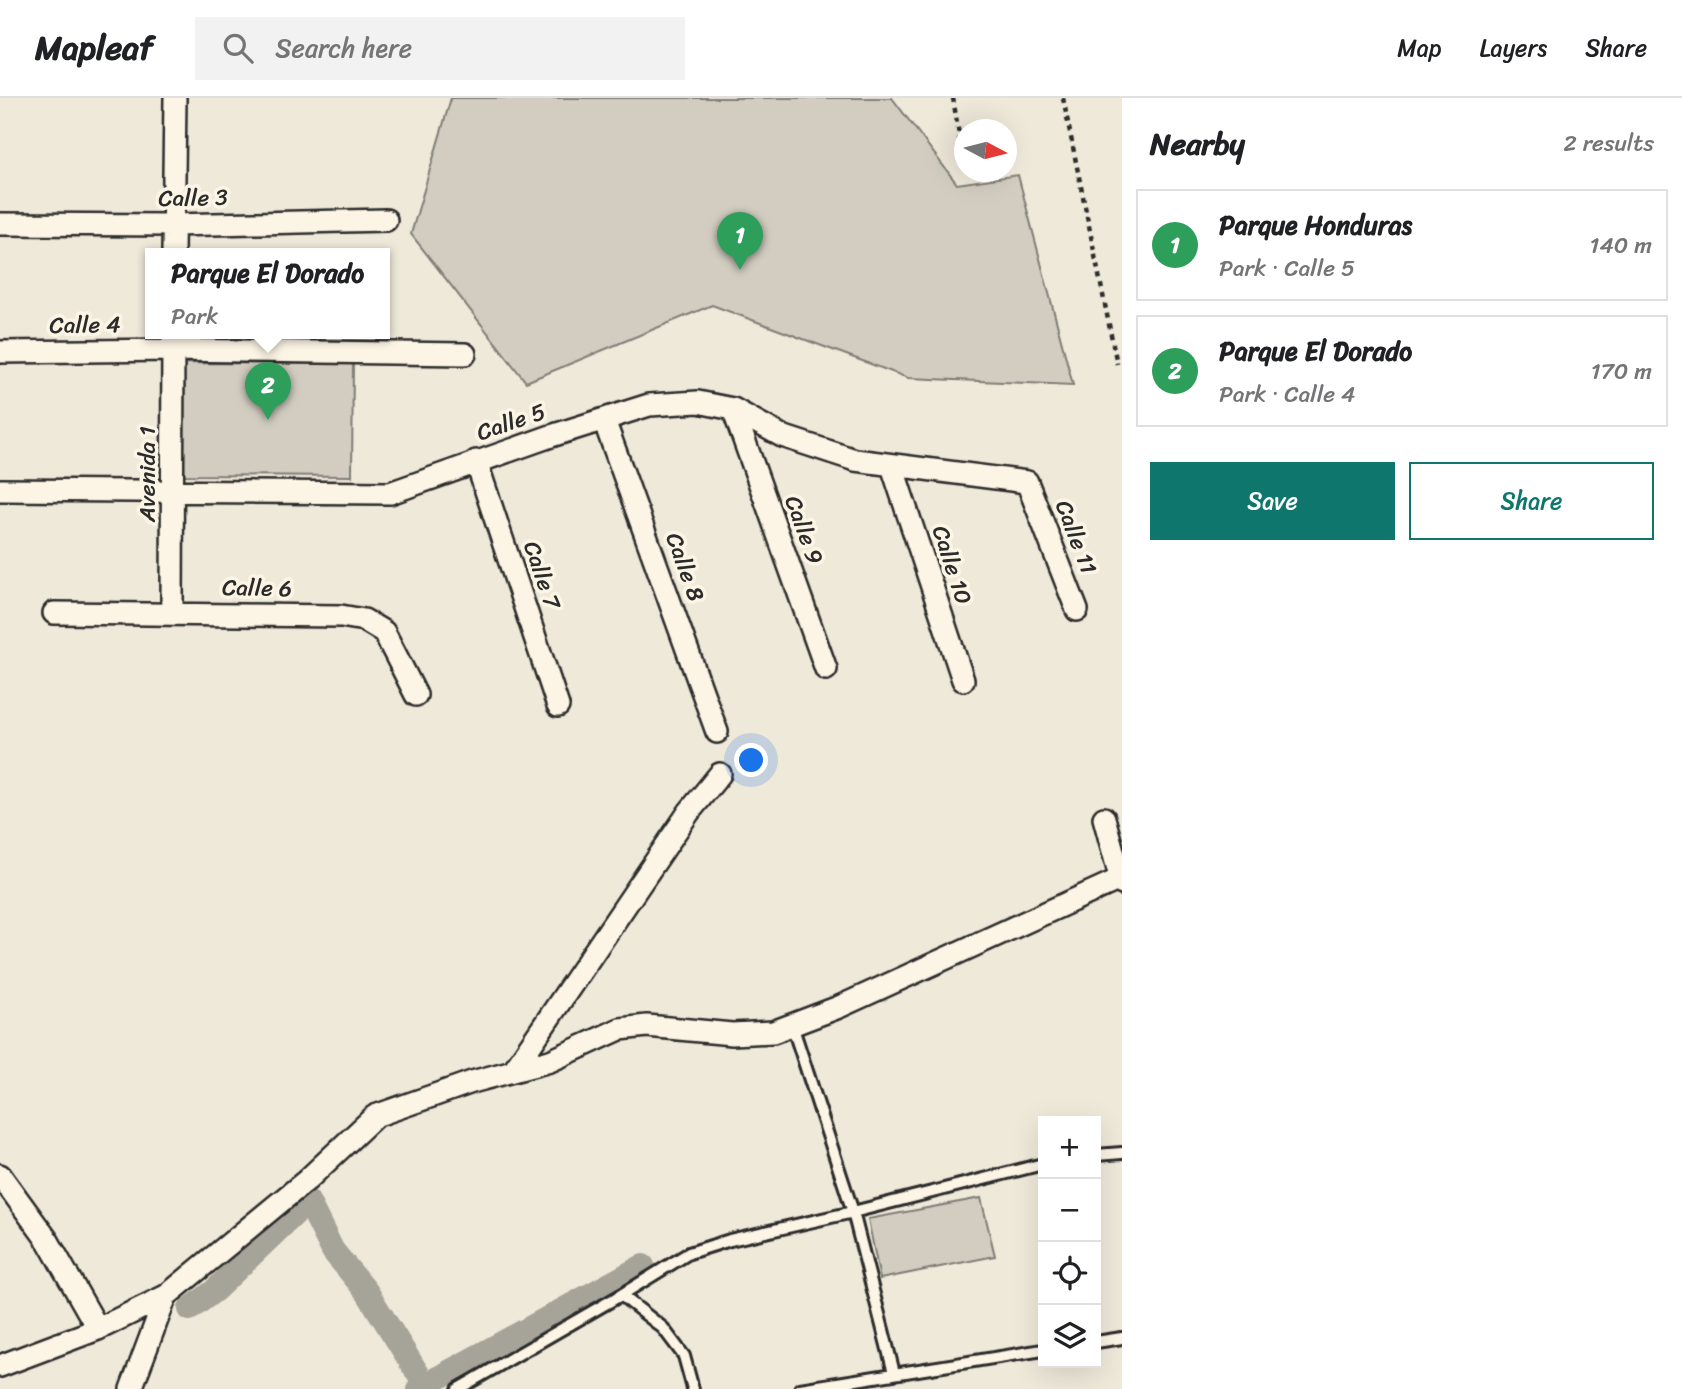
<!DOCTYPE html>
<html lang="en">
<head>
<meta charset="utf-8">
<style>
	:root { --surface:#fff; --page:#f2f2f2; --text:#202124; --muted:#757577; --line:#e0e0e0; --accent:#0f766e }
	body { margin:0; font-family:Sriracha,sans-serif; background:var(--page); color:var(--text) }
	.controls { position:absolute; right:21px; bottom:21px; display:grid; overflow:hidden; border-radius:0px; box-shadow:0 7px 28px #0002 }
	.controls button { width:63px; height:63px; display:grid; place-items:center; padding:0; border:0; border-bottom:2px solid var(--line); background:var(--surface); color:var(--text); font:35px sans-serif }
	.compass { position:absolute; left:954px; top:21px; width:63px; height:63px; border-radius:50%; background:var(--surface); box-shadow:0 7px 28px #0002; rotate:97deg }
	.you { position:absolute; left:752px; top:663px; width:24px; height:24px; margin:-18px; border:5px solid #fff; border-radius:50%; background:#1a73e8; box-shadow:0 0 0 10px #1a73e833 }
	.badge { display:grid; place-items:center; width:46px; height:46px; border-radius:50%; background:var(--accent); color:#fff; font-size:23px; font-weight:700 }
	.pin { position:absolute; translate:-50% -58px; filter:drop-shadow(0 2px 4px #0008) }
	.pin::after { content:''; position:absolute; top:37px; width:24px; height:21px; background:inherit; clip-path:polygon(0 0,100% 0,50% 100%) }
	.popup { position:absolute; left:145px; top:150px; width:245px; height:91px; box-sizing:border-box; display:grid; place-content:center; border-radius:0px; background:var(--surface); filter:drop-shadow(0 2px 5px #0005); font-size:23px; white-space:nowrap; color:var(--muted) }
	.popup b { font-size:26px; color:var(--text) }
	.popup::after { content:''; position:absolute; left:50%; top:100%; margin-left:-14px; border:14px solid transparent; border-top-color:var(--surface) }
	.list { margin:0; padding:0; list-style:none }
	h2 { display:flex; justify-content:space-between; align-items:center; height:91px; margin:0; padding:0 28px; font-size:30px }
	h2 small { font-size:23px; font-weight:400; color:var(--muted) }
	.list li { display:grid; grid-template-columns:46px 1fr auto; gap:21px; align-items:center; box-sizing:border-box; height:112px; margin:0 14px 14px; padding:0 14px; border:2px solid var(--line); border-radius:0px }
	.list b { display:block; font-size:26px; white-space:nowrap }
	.list p { margin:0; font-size:23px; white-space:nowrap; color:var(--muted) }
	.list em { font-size:23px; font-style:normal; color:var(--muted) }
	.actions { display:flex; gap:14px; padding:21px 28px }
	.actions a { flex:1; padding:16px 0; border:2px solid var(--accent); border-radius:0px; text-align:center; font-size:24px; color:var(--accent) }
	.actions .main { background:var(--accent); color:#fff }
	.icon { flex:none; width:38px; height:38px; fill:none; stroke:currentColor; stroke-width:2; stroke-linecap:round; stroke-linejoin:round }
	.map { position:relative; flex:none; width:1122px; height:1291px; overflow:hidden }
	header { display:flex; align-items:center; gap:42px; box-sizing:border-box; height:98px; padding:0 35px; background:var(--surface); border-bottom:2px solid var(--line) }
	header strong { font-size:33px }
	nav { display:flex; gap:38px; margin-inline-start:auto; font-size:24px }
	.search { width:490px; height:63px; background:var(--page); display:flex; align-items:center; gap:18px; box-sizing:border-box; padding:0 24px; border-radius:0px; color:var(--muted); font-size:26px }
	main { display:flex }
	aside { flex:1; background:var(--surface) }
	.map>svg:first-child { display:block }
	.green { fill:#d2cdc0; stroke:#7e7c76; stroke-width:2 }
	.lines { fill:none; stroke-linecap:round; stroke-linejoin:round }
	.canal { stroke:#a6a399; stroke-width:24 }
	.lane-casing { stroke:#2b2b2b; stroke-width:16 }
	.street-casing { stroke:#2b2b2b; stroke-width:26 }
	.path { stroke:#2b2b2b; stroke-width:4.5; stroke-dasharray:5 5; stroke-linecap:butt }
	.lane { stroke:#fcf5e5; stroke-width:10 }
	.street { stroke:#fcf5e5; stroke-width:21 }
	.labels { text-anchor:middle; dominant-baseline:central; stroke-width:7; stroke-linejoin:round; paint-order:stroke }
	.street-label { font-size:23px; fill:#2b2b2b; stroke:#fcf5e5 }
</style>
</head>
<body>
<header>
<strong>Mapleaf</strong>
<div class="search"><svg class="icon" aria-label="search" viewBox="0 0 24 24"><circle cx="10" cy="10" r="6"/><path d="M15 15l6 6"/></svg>Search here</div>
<nav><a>Map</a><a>Layers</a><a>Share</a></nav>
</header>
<main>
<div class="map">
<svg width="1122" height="1291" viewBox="0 0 1122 1291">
	<rect width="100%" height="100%" fill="#efe9da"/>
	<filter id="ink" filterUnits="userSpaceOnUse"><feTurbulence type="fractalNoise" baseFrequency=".0143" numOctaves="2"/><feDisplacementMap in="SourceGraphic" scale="14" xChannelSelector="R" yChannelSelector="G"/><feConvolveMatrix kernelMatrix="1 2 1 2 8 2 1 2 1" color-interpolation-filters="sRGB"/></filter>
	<g filter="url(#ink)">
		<path class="green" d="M451 0H892L957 86 1018 77 1073 287 908 280 712 207 526 284 411 136Z
			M184 265 353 266 352 378 183 377Z
			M981 1100 995 1158 880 1181 868 1121Z"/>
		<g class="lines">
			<path class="canal" d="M190 1211 214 1193 308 1103 333 1153 367 1194 425 1287 419 1291
				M427 1291 425 1287 643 1168"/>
			<defs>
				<path id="lane" d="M792 927 853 1114 894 1275
					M1096 1057 1122 1055
					M621 1197 663 1230 684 1258 693 1291
					M1096 1244 1122 1240
					M458 1291 621 1197 689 1155 730 1142 853 1114 1043 1066
					M800 1291 1043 1252"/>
				<path id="street" d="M0 126 173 127 386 122
					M173 156 175 0
					M0 254 173 252 465 256
					M733 311 826 571
					M604 322 717 634
					M476 363 558 608
					M892 368 963 582
					M0 392 390 395 551 338 649 307 698 304 733 311 782 338 855 362 1027 384 1077 512
					M54 515 341 518 364 522 384 534 416 597
					M172 515 173 236
					M1104 720 1122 786
					M513 973 689 714 720 676
					M0 1077 48 1143 98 1231
					M0 1268 98 1231 166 1198 307 1082 375 1018 472 984 550 963 620 931 647 928 732 936 773 934 839 909 1122 780
					M131 1291 166 1198"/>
			</defs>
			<use href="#lane" class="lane-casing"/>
			<use href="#street" class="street-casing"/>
			<path class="path" d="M953 0 964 68
				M1063 0 1117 266"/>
			<use href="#lane" class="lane"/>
			<use href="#street" class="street"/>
		</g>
	</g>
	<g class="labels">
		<g class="street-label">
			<text transform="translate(193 100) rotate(-1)">Calle 3</text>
			<text transform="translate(85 227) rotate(-1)">Calle 4</text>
			<text transform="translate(511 324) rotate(-19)">Calle 5</text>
			<text transform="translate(147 376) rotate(-90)">Avenida 1</text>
			<text transform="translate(804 432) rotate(70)">Calle 9</text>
			<text transform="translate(1076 439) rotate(69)">Calle 11</text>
			<text transform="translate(952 467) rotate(72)">Calle 10</text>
			<text transform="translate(685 469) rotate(70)">Calle 8</text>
			<text transform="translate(542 477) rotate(71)">Calle 7</text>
			<text transform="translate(257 490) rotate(1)">Calle 6</text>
		</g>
	</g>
</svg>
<div class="controls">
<button>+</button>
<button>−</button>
<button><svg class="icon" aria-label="locate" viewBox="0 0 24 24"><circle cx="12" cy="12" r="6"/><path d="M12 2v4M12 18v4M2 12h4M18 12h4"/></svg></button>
<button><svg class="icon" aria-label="layers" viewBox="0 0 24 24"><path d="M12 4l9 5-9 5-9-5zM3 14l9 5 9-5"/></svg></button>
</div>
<svg class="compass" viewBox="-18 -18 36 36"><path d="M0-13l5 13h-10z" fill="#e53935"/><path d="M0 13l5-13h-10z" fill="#757577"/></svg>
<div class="you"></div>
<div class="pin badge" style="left:740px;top:172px;background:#2e9e5b">1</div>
<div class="pin badge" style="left:268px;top:322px;background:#2e9e5b">2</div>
<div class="popup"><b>Parque El Dorado</b>Park</div>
</div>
<aside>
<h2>Nearby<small>2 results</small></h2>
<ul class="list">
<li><span class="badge" style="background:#2e9e5b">1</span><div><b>Parque Honduras</b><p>Park · Calle 5</p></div><em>140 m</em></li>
<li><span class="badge" style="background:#2e9e5b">2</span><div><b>Parque El Dorado</b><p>Park · Calle 4</p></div><em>170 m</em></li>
</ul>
<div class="actions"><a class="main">Save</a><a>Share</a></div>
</aside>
</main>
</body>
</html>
